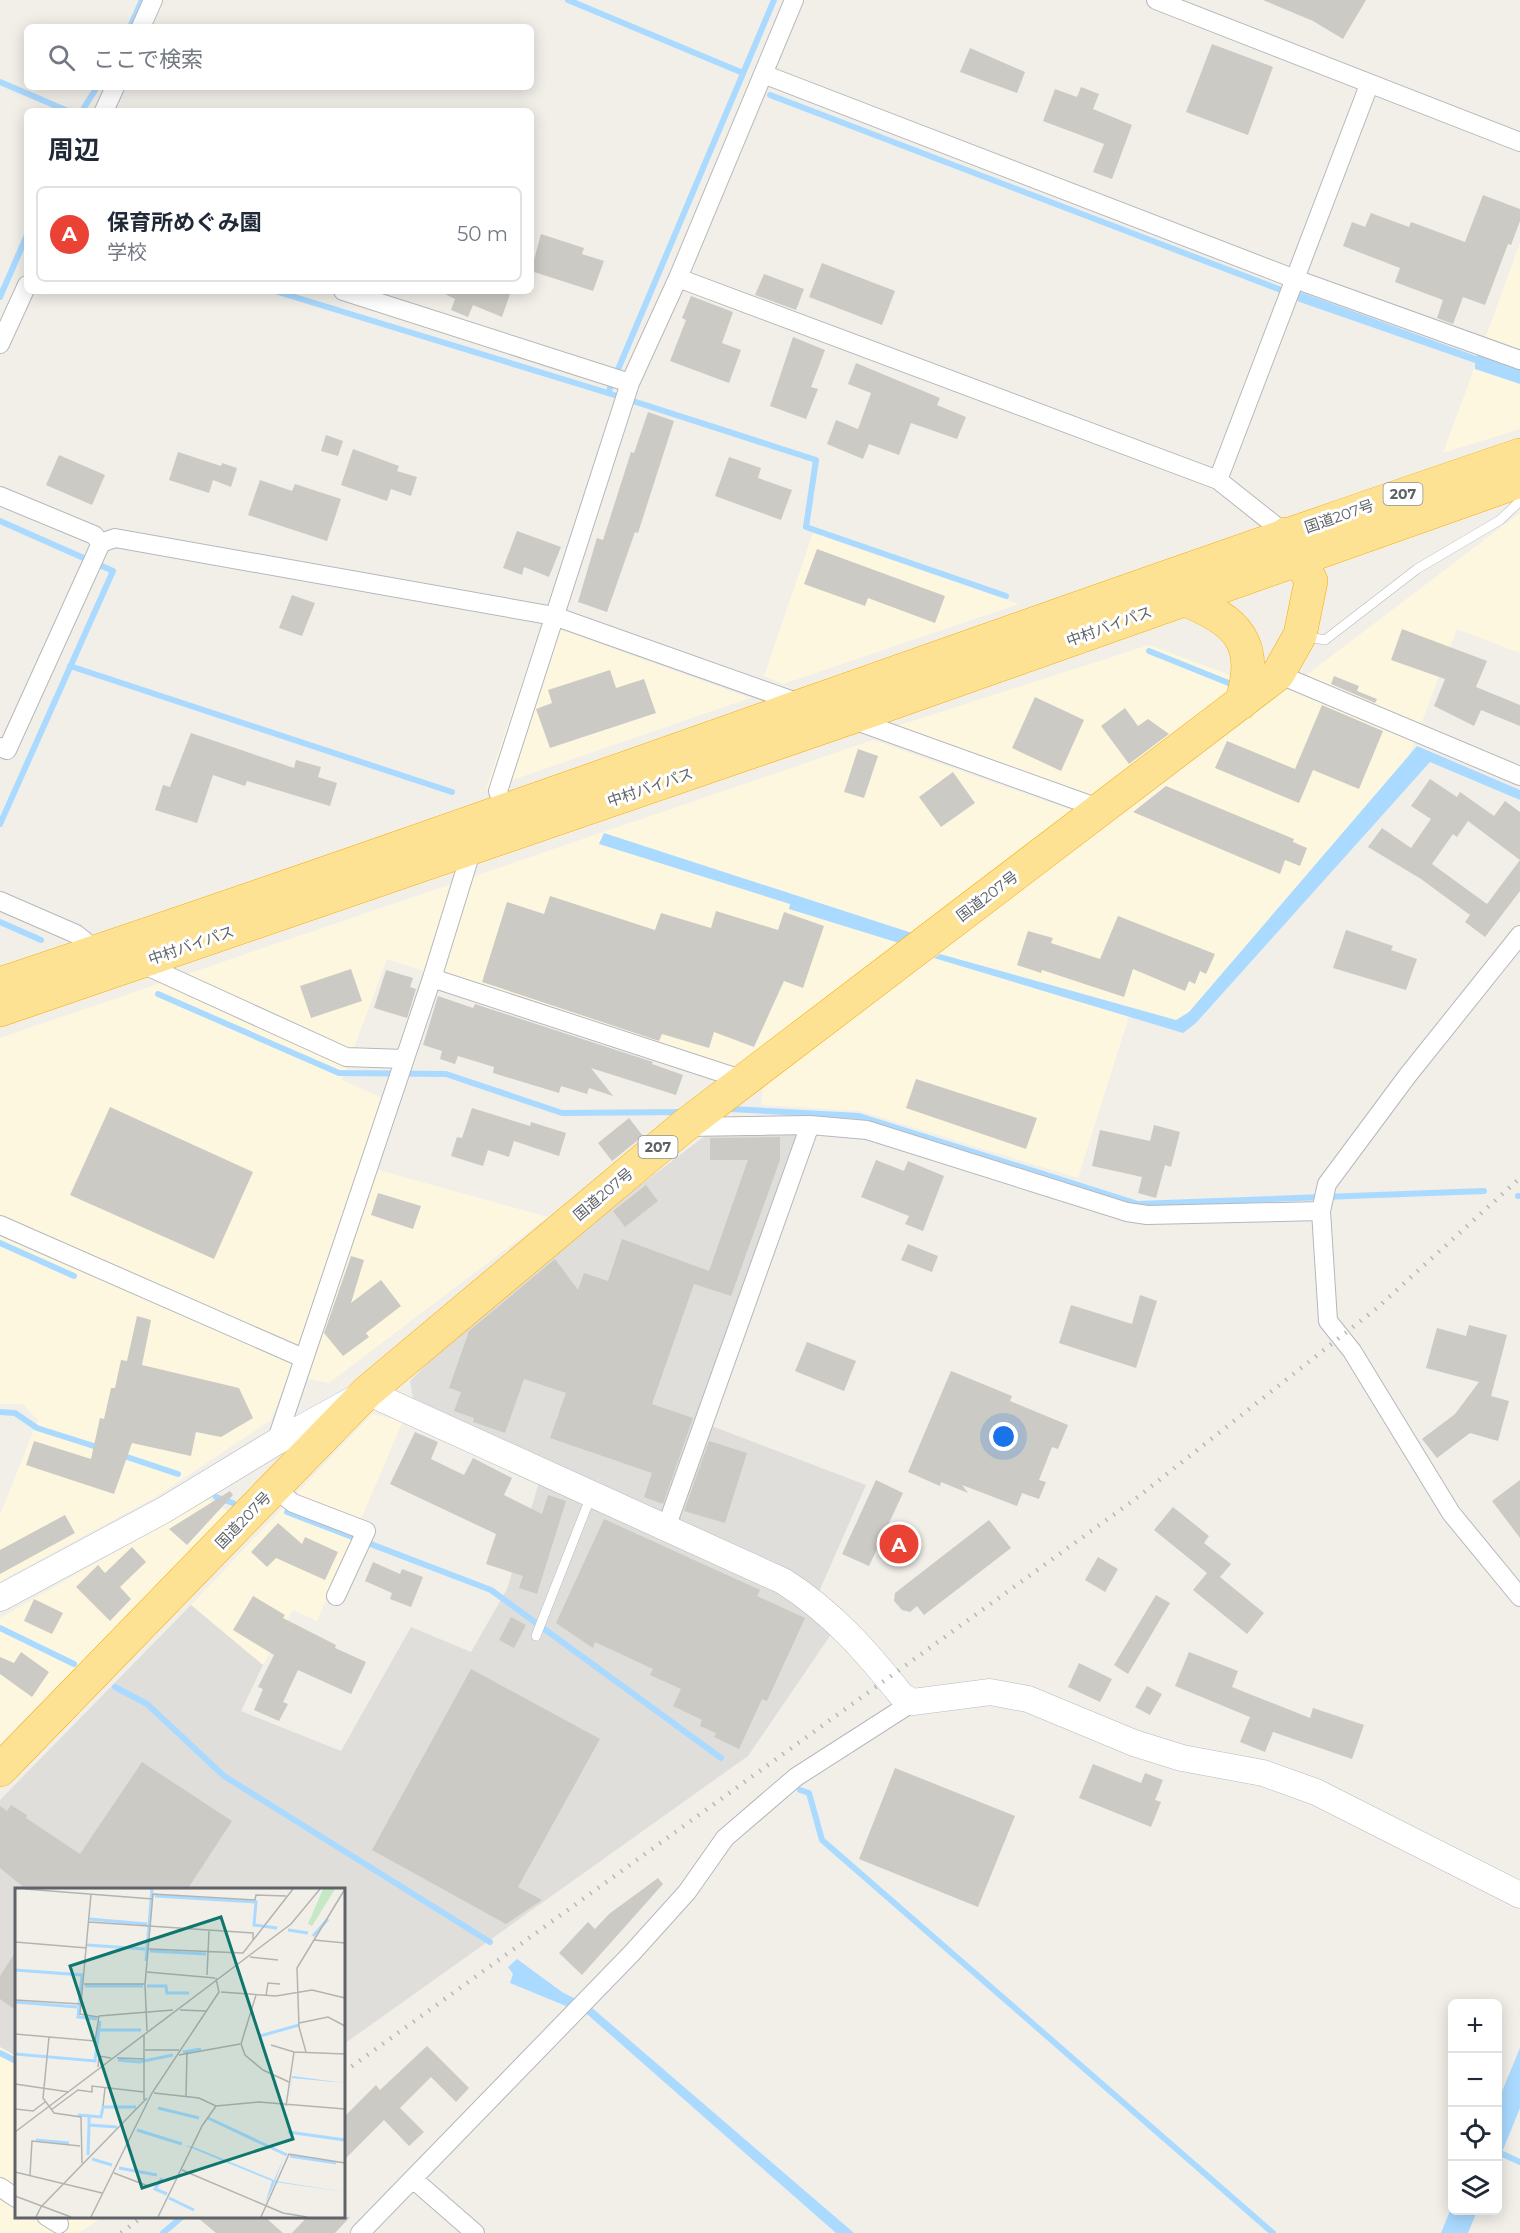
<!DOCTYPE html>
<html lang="ja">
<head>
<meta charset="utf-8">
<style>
	:root { --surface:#fff; --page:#f6f6f7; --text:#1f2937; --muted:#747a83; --line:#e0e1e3; --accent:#ea4335 }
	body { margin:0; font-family:Montserrat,"Noto Sans JP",sans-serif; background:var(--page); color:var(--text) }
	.controls { position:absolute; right:18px; bottom:18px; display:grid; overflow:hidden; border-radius:9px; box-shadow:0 3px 15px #0003 }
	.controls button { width:54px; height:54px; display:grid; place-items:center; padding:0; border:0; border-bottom:2px solid var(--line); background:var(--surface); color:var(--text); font:30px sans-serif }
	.you { position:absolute; left:1004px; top:1437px; width:21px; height:21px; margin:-15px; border:4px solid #fff; border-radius:50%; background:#1a73e8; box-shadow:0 0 0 9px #1a73e833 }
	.badge { display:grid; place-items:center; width:39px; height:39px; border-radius:50%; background:var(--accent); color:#fff; font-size:20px; font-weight:700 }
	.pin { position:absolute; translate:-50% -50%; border:3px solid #fff; box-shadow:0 2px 6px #0006 }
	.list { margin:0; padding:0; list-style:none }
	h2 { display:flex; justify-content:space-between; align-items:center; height:78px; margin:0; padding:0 24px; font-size:26px }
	h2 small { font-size:20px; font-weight:400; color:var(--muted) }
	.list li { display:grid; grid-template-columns:39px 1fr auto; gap:18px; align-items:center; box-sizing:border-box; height:96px; margin:0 12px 12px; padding:0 12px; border:2px solid var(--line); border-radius:9px }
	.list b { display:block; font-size:22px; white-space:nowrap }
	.list p { margin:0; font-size:20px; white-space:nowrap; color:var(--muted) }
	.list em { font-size:20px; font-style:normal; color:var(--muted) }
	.icon { flex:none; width:33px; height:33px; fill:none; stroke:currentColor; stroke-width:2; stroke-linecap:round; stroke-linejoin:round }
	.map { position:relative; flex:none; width:1520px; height:2233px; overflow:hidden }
	.search { position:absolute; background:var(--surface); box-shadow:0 3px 15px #0003; left:24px; top:24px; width:510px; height:66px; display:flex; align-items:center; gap:15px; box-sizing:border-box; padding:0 21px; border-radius:9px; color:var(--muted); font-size:22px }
	.panel { position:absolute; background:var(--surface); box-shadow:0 3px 15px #0003; left:24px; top:108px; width:510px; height:186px; border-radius:9px }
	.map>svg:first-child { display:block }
	.commercial { fill:#fef7e0 }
	.industrial { fill:#e0deda }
	.water { fill:#aadaff }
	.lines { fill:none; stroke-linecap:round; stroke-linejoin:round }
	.stream { stroke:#aadaff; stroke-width:6 }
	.building { fill:#cccac5 }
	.lane-casing { stroke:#b5b8bc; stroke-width:10 }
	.street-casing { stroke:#b5b8bc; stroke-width:20 }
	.secondary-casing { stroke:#b6babf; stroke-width:27 }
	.highway-casing { stroke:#f9ab00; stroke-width:34 }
	.lane { stroke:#fff; stroke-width:9 }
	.street { stroke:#fff; stroke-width:18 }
	.secondary { stroke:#fff; stroke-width:26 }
	.highway { stroke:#fde293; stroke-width:33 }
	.rail { stroke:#b6b7b8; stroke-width:4.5; stroke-dasharray:1.5 8; stroke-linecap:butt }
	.labels { text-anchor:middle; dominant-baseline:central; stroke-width:6; stroke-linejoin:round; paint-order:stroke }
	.shield { fill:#fff; stroke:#8f9295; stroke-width:1.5 }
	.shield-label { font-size:14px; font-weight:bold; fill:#5f6368 }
	.street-label { font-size:15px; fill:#5f6368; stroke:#fff }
	.inset-river { fill:none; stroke:#aadaff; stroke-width:3 }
	.inset-road { fill:none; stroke:#b3b3b1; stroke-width:1.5 }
	.view { fill:#0f766e; fill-opacity:0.15; stroke:#0f766e; stroke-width:3 }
	.inset-edge { fill:none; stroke:#5f6368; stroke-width:3 }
</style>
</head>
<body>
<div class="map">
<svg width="1520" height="2233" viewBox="0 0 1520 2233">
	<rect width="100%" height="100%" fill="#f1efe8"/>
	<path class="commercial" d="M1520 243V429L1443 453 1481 350Z
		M1520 513V653L1457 629 1401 777 1177 1027 1130 1013 1078 1178 860 1111 761 1105 763 1087Z
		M813 533 1019 604 783 684 764 676Z
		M542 623 750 698 486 789Z
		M1149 645 1235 677 1233 693 1094 797 897 726Z
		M873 740 1074 811 732 1071 387 959 342 1080 398 1105 375 1169 548 1217 329 1383 289 1375 271 1420 154 1498 0 1581V1515L38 1420 23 1404H0V1038Z
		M372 1414 403 1421 317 1621 293 1610 263 1665 191 1605Z
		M208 1499 229 1512 0 1744V1618Z
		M0 2047 16 2056V2216L102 2217 79 2233H0Z"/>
	<path class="industrial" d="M813 1130 709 1425 866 1485 810 1612 832 1633 748 1756 344 2044V1890H16V2056L0 2047V1800L191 1605 263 1665 241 1711 341 1751 411 1627 471 1652 507 1589 546 1459 413 1398 410 1381 498 1294 710 1132Z"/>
	<path class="water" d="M1295 290 1476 356 1480 354 1520 369V384L1475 369V363L1294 300Z
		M1417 746 1520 790V800L1430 762 1196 1023 1183 1033 934 958 940 954 1176 1020 1189 1012Z
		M604 833 912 933 899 943 789 909 790 904 599 844Z
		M517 1959 562 1992 591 2007 854 2233H836L588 2015 510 1983 513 1974 508 1967Z
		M1520 2048V2108L1498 2162V2101Z
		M1452 2206V2210L1477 2211 1468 2233H1441Z"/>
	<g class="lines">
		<path class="stream" d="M568 0 743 73
			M130 27 142 0
			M0 82 68 111
			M770 95 1281 290
			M82 111 97 87
			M275 291 608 393 774 0
			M0 297 27 235
			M608 393 816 460 806 527 1006 596
			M0 521 113 571 0 824
			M1149 651 1231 684
			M70 666 452 792
			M0 922 41 940
			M158 994 339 1073 446 1074 562 1113 683 1112
			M731 1109 859 1116 1138 1204 1484 1191
			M1518 1196H1520
			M0 1243 74 1276
			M0 1412 15 1413 37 1428 100 1448
			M121 1455 178 1474
			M216 1497 233 1503
			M287 1512 491 1590 721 1758
			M0 1628 74 1664
			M115 1687 147 1704 224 1776 490 1942
			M800 1790 809 1793 822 1840 1273 2233
			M0 2053 16 2061
			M1498 2152 1520 2162
			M163 2233 183 2216"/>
	</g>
	<path class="building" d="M1263 0H1366L1343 39 1313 21Z
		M1212 44 1273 67 1248 135 1186 112Z
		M970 48 1025 72 1017 93 960 72Z
		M1081 87 1099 94 1093 109 1132 125 1112 179 1093 172 1104 144 1043 121 1055 89 1077 97Z
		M1483 195 1520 209V221L1511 245 1508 244 1485 305 1463 297 1453 324 1437 318 1443 300 1395 282 1400 268 1343 246 1352 222 1365 227 1371 213 1409 227 1411 222 1465 242Z
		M541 234 584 248 582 254 604 261 593 291 531 271Z
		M822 263 895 291 882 325 809 297Z
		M764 274 804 289 796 310 755 295Z
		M439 291H511L502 317 473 305 468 317 451 310 455 299Z
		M691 296 733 312 722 343 741 350 729 383 670 361 686 320 682 318Z
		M793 337 825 350 811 387 818 389 806 419 770 406Z
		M856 363 940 398 937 405 966 417 957 439 911 423 899 455 869 444 863 459 827 444 836 420 858 429 871 393 848 384Z
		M648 412 674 421 638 533 635 532 607 612 578 602 597 538 603 540 631 452 634 453Z
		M326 435 343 441 338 456 321 451Z
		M353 449 399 466 397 471 417 477 411 496 391 489 387 501 341 485Z
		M178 452 221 466 222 463 237 468 231 487 213 480 209 493 169 480Z
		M59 455 105 475 92 505 46 485Z
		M729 457 761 468 758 478 792 490 781 520 715 496Z
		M260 480 292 491 295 484 341 499 327 541 248 515Z
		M517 531 561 547 549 577 524 567 522 575 503 568Z
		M817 549 945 596 935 623 868 598 865 606 804 584Z
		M292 595 315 603 302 636 279 628Z
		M1402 629 1487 661 1476 687 1520 705V726L1481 710 1474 726 1434 706 1445 679 1391 660Z
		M610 670 616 688 644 679 656 713 550 748 536 709 552 703 548 690Z
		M1334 676 1359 686 1357 691 1377 699 1375 703 1331 684Z
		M1035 697 1084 720 1061 771 1012 748Z
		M1322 705 1383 731 1359 789 1313 770 1299 803 1215 768 1227 741 1295 769Z
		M1125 708 1138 726 1148 719 1169 734 1129 764 1101 726Z
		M191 733 294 768 296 760 321 767 318 777 337 783 330 806 247 781 245 786 213 775 197 823 155 810 163 785 170 787Z
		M858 749 878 756 864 798 844 792Z
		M953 772 975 803 941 827 919 797Z
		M1430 779 1457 797 1460 792 1494 816 1505 801 1520 812V860L1468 821 1457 837 1453 834 1432 864 1487 904 1520 860V891L1485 937 1465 922 1470 915 1421 879 1368 847 1382 828 1411 848 1431 819 1411 806Z
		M1166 786 1294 839 1293 842 1307 848 1300 866 1285 860 1280 874 1133 812Z
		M550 896 655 930 661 913 711 928 716 911 778 930 784 912 824 926 803 988 784 981 754 1047 714 1032 709 1048 662 1034 659 1041 482 982 507 902 544 914Z
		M1118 916 1215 954 1206 974 1200 971 1195 984 1189 981 1185 991 1133 969 1124 997 1042 970 1041 973 1017 965 1028 931 1053 938 1051 943 1100 959Z
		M1346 930 1393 946 1391 950 1417 959 1406 990 1333 968Z
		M351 969 362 1001 311 1018 300 986Z
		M386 970 413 978 410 987 416 989 407 1018 374 1008Z
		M438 996 473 1008 475 1004 653 1062 652 1064 683 1075 676 1095 591 1068 613 1096 589 1088 587 1094 561 1086 559 1093 493 1073 494 1067 458 1056 455 1064 440 1059 442 1051 423 1045Z
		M916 1079 1037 1118 1026 1149 906 1108Z
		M110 1107 253 1172 214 1259 70 1195Z
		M472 1108 530 1126 531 1122 566 1133 559 1156 514 1141 509 1157 488 1150 483 1166 451 1156 457 1137 462 1138Z
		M629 1118 643 1136 612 1161 598 1143Z
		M1154 1125 1180 1132 1171 1167 1165 1165 1156 1198 1138 1193 1142 1177 1092 1166 1100 1130 1150 1141Z
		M780 1137V1160L731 1296 694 1284 652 1404 693 1418 663 1504 644 1497 652 1473 550 1438 566 1393 524 1379 505 1433 473 1422 474 1418 454 1411 461 1392 449 1388 469 1331 555 1259 578 1290 584 1273 608 1281 622 1239 709 1271 748 1160H710V1138Z
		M876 1160 904 1171 908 1161 944 1176 923 1231 905 1224 909 1216 861 1197Z
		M646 1185 658 1201 625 1227 613 1211Z
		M378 1193 421 1206 413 1229 371 1215Z
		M908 1244 938 1256 932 1272 901 1260Z
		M351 1256 364 1260 351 1303 381 1280 401 1306 366 1333 369 1337 343 1356 324 1333Z
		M1140 1295 1157 1301 1136 1368 1059 1343 1071 1305 1132 1324Z
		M137 1316 151 1320 142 1365 239 1388 253 1418 221 1437 196 1432 191 1456 132 1443 114 1494 26 1465 34 1441 91 1459 100 1418 104 1419 111 1388H115L121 1360 127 1361Z
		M1469 1325 1507 1335 1491 1396 1509 1401 1498 1441 1470 1433 1437 1458 1422 1439 1455 1414 1479 1382 1426 1368 1437 1328 1466 1336Z
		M807 1342 856 1361 844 1391 795 1371Z
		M951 1371 1012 1396 1010 1401 1068 1425 1058 1449 1052 1447 1039 1480 1046 1482 1039 1499 1022 1493 1017 1506 962 1485 968 1493 941 1482 940 1486 908 1472Z
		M415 1432 438 1442 431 1459 464 1475 473 1458 512 1478 504 1495 542 1514 548 1495 566 1501 537 1594 519 1588 523 1576 486 1564 496 1534 390 1484Z
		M709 1441 747 1453 725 1523 684 1511Z
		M876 1480 903 1493 869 1566 842 1554Z
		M1520 1480V1538L1492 1501Z
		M230 1491 233 1495 187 1545 169 1529Z
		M1173 1507 1209 1536 1204 1543 1231 1564 1220 1577 1264 1613 1247 1634 1193 1590 1207 1573 1154 1530Z
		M65 1515 75 1533 0 1574V1550Z
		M604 1519 760 1590 757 1596 805 1618 767 1701 762 1699 739 1749 714 1737 716 1733 700 1726 702 1720 673 1706 681 1689 650 1675 653 1669 595 1642 593 1648 556 1623Z
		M989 1520 1011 1548 924 1615 917 1606 910 1612 902 1610 894 1601 895 1593Z
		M278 1523 302 1544 305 1537 338 1552 325 1580 276 1558 267 1567 251 1552Z
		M132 1547 146 1562 120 1587 131 1599 110 1621 76 1587 98 1565 105 1573Z
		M1098 1557 1118 1569 1105 1592 1085 1580Z
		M373 1562 400 1574 402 1569 423 1577 411 1607 390 1599 392 1593 365 1581Z
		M1156 1595 1170 1603 1128 1674 1114 1665Z
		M253 1596 285 1615 283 1618 336 1645 335 1648 366 1662 351 1694 298 1670 283 1702 288 1704 279 1721 254 1710 263 1689 258 1687 274 1655 233 1630Z
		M34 1599 63 1613 52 1634 24 1621Z
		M511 1617 526 1625 514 1648 499 1640Z
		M21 1652 49 1672 32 1697 0 1674V1657L14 1663Z
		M1189 1652 1238 1671 1232 1687 1310 1718 1313 1708 1364 1725 1352 1759 1273 1732 1265 1752 1240 1742 1250 1717 1175 1686Z
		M1079 1663 1112 1679 1100 1702 1068 1687Z
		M471 1669 600 1739 518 1887 542 1900 506 1924 372 1850Z
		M1147 1686 1162 1694 1150 1715 1135 1707Z
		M142 1762 232 1821 187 1890H27L0 1868V1806L7 1811 11 1805 27 1815 26 1818 80 1854Z
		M1093 1764 1141 1783 1145 1773 1163 1780 1155 1800 1161 1802 1151 1827 1079 1798Z
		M895 1768 1015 1816 978 1907 859 1859Z
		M658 1878 663 1884 582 1975 559 1953 588 1922 595 1929 609 1914Z
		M16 1951V2010L0 1999V1976Z
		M427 2046 469 2088 456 2102 431 2077 400 2108 424 2132 409 2146 384 2120 344 2160V2117L376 2085 380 2090Z
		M197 2217H265L283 2233H216Z
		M307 2217H350L335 2233H292Z"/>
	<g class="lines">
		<defs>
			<path id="lane" d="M1304 636 1325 640 1417 569 1500 520 1520 501
				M536 1636 591 1496"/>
			<path id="street" d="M1156 0 1520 142
				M141 27 153 0
				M763 74 1295 279 1520 360
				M104 111 115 87
				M678 278 1218 480 1286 534
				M343 291 630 383
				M0 344 27 285
				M1218 480 1369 85
				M0 496 94 535 101 543
				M1278 674 1520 776
				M851 719 1101 809
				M0 747 7 750 101 543 115 538 554 616 802 704
				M507 818 498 791 630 383 678 278 794 0
				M0 901 76 934 97 951
				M1520 935 1408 1075 1327 1184 1321 1211 1328 1321 1352 1351 1451 1513 1520 1597
				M140 963 346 1057 404 1059
				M432 978 744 1080
				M687 1127 810 1125 867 1130 1127 1212 1147 1215 1321 1211
				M0 1225 303 1358
				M276 1442 432 978 472 849 469 844
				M274 1488 293 1503 366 1531 336 1596
				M666 1528 810 1125
				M413 2179 475 2233
				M0 2187 16 2198
				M46 2216 59 2224
				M360 2233 632 1953 687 1892 725 1838 796 1777 913 1702"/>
			<path id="secondary" d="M0 1598 164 1510 276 1442 367 1392 783 1581C832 1612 866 1651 902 1696L913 1702 990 1692 1028 1699 1134 1743 1182 1758 1263 1773 1316 1792 1520 1895"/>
			<path id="highway" d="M1183 599C1237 620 1261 643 1241 703
				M0 984C509 814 1012 627 1520 455
				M0 1010 850 718 1520 481
				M0 1770 367 1392 683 1127 1278 674 1300 635 1311 581 1286 534"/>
		</defs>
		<use href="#lane" class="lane-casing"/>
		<use href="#street" class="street-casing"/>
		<use href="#secondary" class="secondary-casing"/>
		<use href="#highway" class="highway-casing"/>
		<use href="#lane" class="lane"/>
		<use href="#street" class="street"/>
		<use href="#secondary" class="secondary"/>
		<use href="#highway" class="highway"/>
		<path class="rail" d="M344 2072 1134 1500 1377 1308 1520 1178
			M121 2233 143 2216"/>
	</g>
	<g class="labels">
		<g class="shield">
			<rect x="1383.5" y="483" width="39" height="22" rx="4.5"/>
			<rect x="638.5" y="1136" width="39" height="22" rx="4.5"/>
		</g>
		<g class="shield-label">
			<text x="1403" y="494">207</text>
			<text x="658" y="1147">207</text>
		</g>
		<g class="street-label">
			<text transform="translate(1339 516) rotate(-19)">国道207号</text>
			<text transform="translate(1109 626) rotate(-20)">中村バイパス</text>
			<text transform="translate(650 787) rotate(-19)">中村バイパス</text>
			<text transform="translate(987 896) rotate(-37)">国道207号</text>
			<text transform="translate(191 945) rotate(-19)">中村バイパス</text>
			<text transform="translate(603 1194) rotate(-40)">国道207号</text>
			<text transform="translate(243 1520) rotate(-46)">国道207号</text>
		</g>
	</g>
	<g transform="translate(15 1888)">
		<rect width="330" height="330" fill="#f1efe8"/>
		<path d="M308 1H320L297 38 293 36Z" fill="#c5e8c5"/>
		<path d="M277 188 330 195 277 190 270 264ZM169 257 179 259 259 292 269 269 260 293 330 304 260 294 250 316 257 293Z" fill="#aadaff"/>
		<path class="inset-river" d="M140 8 241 14 239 37 262 40M74 31 132 36M273 42 293 45M298 48 313 31M72 57 130 61M135 63 191 66M131 73 137 1M0 82 67 87 63 129 82 131M70 98H128M132 98H151L152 105H174M0 114 62 119M85 142H126M245 148 284 137M168 164 186 161M0 166 80 173 85 133M103 172 124 174 158 167M143 220 184 230M63 227 86 229 88 219H121M74 229V237L102 239M193 230 272 267M122 242 167 256M273 244 330 252M21 252 54 255M73 267 74 238M275 268 321 275M77 271 97 277M104 280 142 287M147 290 140 301 152 306M154 310 179 322"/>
		<path class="inset-road" d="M10 1 138 11M76 6 65 126 83 129M74 34 238 45V52M299 52 330 55M0 54 72 60M134 61 228 65 278 1M235 69 263 72M132 84 200 90M192 87 194 43M69 96H130M206 104 261 108 297 102 330 110M241 107 226 156 230 167 248 182 274 194M251 108 253 95 265 96M0 112 66 116M165 122 191 123M284 135 313 129 330 138M132 143 130 96 138 6 240 12 241 7 271 8M0 146 80 153 84 128 158 122M129 147V212M34 149 28 210 39 225 66 229 67 275M256 157 279 164 330 166M130 162H164M291 164 284 139 282 80 330 1M164 167 225 156M102 170 130 171M83 179 84 168 96 170M0 196 54 204M139 205 184 210 201 218 244 214 330 221M171 209 172 164M88 218 90 200M271 218 279 164M0 221 18 223 30 214M36 222 63 202 77 204V198L129 204M0 244 276 36 305 1M167 282 268 325 292 329M0 284 87 305M99 285 133 298M15 287 17 253 65 258M0 308 56 329M21 329 26 319 132 210M76 329 137 205 204 104 201 90M143 329 187 238 201 218M246 329 274 266 330 275"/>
		<path class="view" d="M206 29 278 251 127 300 55 78Z"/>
		<rect width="330" height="330" class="inset-edge"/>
	</g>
</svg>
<div class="controls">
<button>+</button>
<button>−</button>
<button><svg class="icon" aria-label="locate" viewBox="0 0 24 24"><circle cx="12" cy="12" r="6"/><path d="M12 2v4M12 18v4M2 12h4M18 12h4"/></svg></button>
<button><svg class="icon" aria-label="layers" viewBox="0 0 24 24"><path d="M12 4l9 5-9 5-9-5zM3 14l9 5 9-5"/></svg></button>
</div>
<div class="you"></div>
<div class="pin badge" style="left:899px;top:1544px">A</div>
<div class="search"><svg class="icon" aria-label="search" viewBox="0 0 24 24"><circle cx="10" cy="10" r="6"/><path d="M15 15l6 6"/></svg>ここで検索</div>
<section class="panel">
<h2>周辺<small></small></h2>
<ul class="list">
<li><span class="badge">A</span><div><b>保育所めぐみ園</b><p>学校</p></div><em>50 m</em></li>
</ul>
</section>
</div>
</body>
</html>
